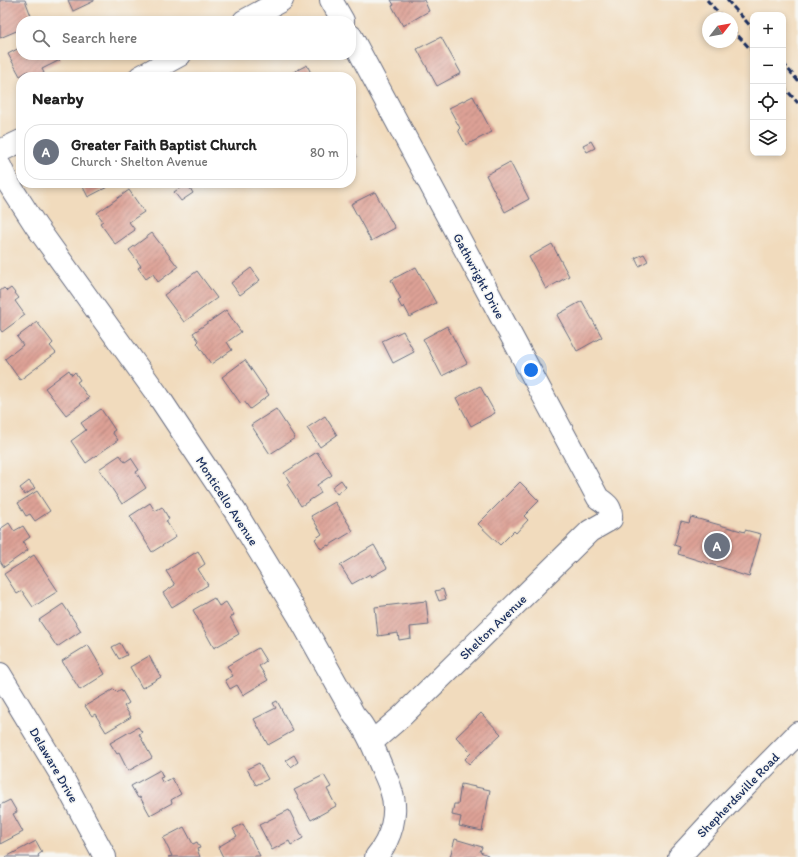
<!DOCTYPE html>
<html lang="en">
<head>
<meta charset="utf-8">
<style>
	:root { --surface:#fff; --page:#f6f6f6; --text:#222; --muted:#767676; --line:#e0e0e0; --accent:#b5179e }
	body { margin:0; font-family:Itim,sans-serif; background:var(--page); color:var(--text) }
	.controls { position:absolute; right:12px; top:12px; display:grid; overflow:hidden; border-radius:8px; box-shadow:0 2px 6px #0003 }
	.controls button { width:36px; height:36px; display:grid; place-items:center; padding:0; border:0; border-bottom:1px solid var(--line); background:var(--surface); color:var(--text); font:20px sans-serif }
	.compass { position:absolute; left:702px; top:12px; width:36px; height:36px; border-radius:50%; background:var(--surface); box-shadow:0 2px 6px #0003; rotate:59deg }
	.you { position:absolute; left:531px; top:370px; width:14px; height:14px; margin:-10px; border:3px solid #fff; border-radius:50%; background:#1a73e8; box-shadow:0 0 0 6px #1a73e833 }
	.badge { display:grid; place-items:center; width:26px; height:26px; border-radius:50%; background:var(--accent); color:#fff; font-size:13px; font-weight:700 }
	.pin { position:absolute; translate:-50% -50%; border:2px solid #fff; box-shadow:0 1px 4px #0006 }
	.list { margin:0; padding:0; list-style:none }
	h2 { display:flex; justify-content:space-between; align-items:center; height:52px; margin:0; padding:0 16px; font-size:17px }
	h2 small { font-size:13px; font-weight:400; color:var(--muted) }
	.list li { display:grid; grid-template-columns:26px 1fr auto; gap:12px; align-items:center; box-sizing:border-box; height:56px; margin:0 8px 8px; padding:0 8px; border:1px solid var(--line); border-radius:16px }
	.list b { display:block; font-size:15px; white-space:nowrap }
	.list p { margin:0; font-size:13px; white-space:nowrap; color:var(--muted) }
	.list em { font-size:13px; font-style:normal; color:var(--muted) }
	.icon { flex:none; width:22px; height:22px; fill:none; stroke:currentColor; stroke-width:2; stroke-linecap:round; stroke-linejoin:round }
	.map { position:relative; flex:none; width:798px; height:857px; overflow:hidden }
	.search { position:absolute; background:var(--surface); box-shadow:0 2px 6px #0003; left:16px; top:16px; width:340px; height:44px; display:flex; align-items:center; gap:10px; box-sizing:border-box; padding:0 14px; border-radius:16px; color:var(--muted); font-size:15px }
	.panel { position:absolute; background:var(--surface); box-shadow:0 2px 6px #0003; left:16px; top:72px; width:340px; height:116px; border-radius:16px }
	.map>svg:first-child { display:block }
	.building { fill:url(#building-hatch) }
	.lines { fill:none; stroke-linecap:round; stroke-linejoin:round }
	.minor-casing { stroke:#666b7f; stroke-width:24 }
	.major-casing { stroke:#666b7f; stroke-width:24 }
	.minor { stroke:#fff; stroke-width:22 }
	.major { stroke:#fff; stroke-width:22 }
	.rail { stroke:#1b2f5e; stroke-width:3; stroke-dasharray:6 3; stroke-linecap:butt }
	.labels { text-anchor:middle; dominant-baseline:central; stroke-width:3; stroke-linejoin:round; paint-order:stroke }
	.street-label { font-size:13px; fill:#1b2f5e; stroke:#f6f6f2 }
</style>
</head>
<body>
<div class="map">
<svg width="798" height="857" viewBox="0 0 798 857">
	<defs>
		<pattern id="building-hatch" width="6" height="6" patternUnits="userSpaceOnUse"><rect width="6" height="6" fill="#dda195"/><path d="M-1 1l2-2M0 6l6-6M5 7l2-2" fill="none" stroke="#b2847d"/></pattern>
	</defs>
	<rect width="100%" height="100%" fill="#f6f6f2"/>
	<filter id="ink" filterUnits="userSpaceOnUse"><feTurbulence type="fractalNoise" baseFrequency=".025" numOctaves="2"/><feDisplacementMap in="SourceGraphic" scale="8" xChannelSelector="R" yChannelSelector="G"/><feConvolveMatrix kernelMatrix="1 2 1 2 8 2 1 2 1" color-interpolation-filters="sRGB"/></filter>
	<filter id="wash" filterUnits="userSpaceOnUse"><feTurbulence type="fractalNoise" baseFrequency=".012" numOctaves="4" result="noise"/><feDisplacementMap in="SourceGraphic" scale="16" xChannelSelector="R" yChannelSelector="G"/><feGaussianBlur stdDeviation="0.9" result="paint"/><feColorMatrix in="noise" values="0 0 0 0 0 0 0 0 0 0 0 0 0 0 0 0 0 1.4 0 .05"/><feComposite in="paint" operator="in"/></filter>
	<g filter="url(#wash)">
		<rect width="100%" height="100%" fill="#f1dbbd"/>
		<g id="blocks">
			<path class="building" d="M0 0H25L33 21H21V29L0 38Z
				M68 0H94V1L73 11Z
				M391 0H424L429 11 403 26 392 6 394 5Z
				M441 37 461 73 437 86 417 49Z
				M21 47V55H57L60 60 42 69 44 73 38 77H31L28 71 20 76 8 54Z
				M307 65 313 77H284Z
				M473 96 492 132 466 145 458 130 460 128 449 108Z
				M591 141 595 148 587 152 583 145Z
				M351 146 357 157 351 160Z
				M510 162 529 199 505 212 486 175Z
				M81 183H115L88 197Z
				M187 183 193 193 181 201 174 192Z
				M129 190 144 212 129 222 135 230 115 244 100 223 103 221 97 213Z
				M375 192 395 228 371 241 351 204Z
				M152 233 178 267 158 282 153 274 146 279 138 268 141 266 129 250Z
				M552 244 569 276 546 289 529 257Z
				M644 254 648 261 639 266 635 258Z
				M416 267 436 303 410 317 404 306 402 308 398 301 401 299 391 280Z
				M251 268 260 280 240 295 231 283Z
				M197 271 217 298 184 322 164 295Z
				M4 288 7 291 11 288 19 298 15 301 25 315 2 332 0 329V291Z
				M582 301 602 337 577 351 557 315Z
				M226 310 241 332 227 342 232 350 211 364 197 343 199 341 193 333Z
				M37 322 53 343 50 346 56 353 20 380 5 359 23 345 17 337Z
				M447 326 467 363 442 376 423 339Z
				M403 331 414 352 393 363 382 341Z
				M245 360 269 395 250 409 244 401 241 404 222 377Z
				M69 370 72 375 75 372 80 380 77 382 89 398 66 415 45 388Z
				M480 386 495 413 471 426 456 398Z
				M101 409 115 430 112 432 118 440 86 463 71 441 86 430 81 423Z
				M276 409 295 438 270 454 251 425Z
				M325 416 337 435 320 447 307 428Z
				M317 452 332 475 317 485 321 493 301 506 287 484 290 482 284 473Z
				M120 455 125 462 131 458 139 470 136 472 146 488 122 504 99 469Z
				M341 480 346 487 337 494 332 487Z
				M29 481 35 488 25 495 20 488Z
				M520 482 539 501 524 516 528 520 516 533 514 531 500 545 478 524Z
				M37 491 50 511 35 521 30 514 26 516 18 503Z
				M335 502 353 531 328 546V545L321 549 315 539 322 534 311 516Z
				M150 503 155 511 162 507 169 519 166 521 176 537 152 552 130 516Z
				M691 517 745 532V530L761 534 749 577 733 572V571L678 554 680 547 674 545 681 521 689 523Z
				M9 523 14 531 23 526 30 537 23 542 28 550 4 567 0 561V529Z
				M374 545 387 568 371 577 370 574 352 584 340 565Z
				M198 551 205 564 198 569 208 585 172 607 163 593 175 585 166 571Z
				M34 555 58 591 33 607 22 591 17 594 4 574Z
				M443 589 446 599 439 601 435 591Z
				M214 598 219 606 226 602 234 615 230 617 239 634 214 648 193 610Z
				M426 601 429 625 410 627 411 638 399 640 398 633 378 636 375 607Z
				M63 604 81 631 57 647 39 620Z
				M120 643 127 655 119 659 112 647Z
				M88 645 105 674 80 690 62 661Z
				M258 648 266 661 259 666 268 680 243 695 237 685 230 689 225 680 233 676 227 666Z
				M149 656 161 677 142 688 130 667Z
				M114 689 117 692 121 689 129 703 124 706 131 717 106 732 95 714 92 716 85 706Z
				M277 701 293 731 268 745 254 719 276 708 273 703Z
				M481 713 501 734 469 764 465 759 471 753 456 737Z
				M138 727 142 732 139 734 152 758 128 771 119 753 117 754 110 743Z
				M294 755 298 762 291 767 286 760Z
				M259 763 268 779 256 785 247 769Z
				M160 770 163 777 160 778 163 783 172 778 181 794 171 800 172 803 150 815 140 797 138 798 131 786Z
				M324 775 331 787 327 789 336 806 311 820 294 790Z
				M461 784 490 790 482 831 459 826 461 817 452 815 454 804H458Z
				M10 800 17 812 13 814 23 832 0 844V805Z
				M289 810 303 838 291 845 289 841 272 850 259 825Z
				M243 824 260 856 223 857 218 847 237 836 233 829Z
				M184 827 193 844 197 842 200 848 197 849 200 857H168L172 856 163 838Z
				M455 839 482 847 480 852 488 855V857H450Z
				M36 841 42 852 38 855 39 857H6Z"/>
		</g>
	</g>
	<g filter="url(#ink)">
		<use href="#blocks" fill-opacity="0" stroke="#666b7f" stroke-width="1"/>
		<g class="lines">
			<defs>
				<path id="minor" d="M331 0 343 21
					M244 21 282 0
					M351 36 598 498C607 504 612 507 611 519L590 531 402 716 372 742
					M140 77 180 55
					M0 151 21 141
					M0 166 7 181 36 226 159 397 235 511 298 615 354 715C366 728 373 745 379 761 383 771 388 780 391 790 399 813 391 839 376 857
					M0 674 60 773 105 857"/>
				<path id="major" d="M679 857 728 804 798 733"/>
			</defs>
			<use href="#minor" class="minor-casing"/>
			<use href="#major" class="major-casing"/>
			<use href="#minor" class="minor"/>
			<use href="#major" class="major"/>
			<path class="rail" d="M707 0 723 18
				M727 0 753 29
				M732 29 753 52
				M783 63 798 81
				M783 86 798 103"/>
		</g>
	</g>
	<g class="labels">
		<g class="street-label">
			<text transform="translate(479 276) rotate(62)">Gathwright Drive</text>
			<text transform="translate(227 501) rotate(57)">Monticello Avenue</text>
			<text transform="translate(493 627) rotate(-44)">Shelton Avenue</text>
			<text transform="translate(54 765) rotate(60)">Delaware Drive</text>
			<text transform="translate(738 795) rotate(-46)">Shepherdsville Road</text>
		</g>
	</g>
</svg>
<div class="controls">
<button>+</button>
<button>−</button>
<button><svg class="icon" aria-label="locate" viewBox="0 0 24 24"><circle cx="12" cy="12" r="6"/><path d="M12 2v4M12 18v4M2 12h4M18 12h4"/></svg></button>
<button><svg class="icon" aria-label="layers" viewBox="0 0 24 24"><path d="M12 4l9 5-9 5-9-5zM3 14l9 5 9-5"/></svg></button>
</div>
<svg class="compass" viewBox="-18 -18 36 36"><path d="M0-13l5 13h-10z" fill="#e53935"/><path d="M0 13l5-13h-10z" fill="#767676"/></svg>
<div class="you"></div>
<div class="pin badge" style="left:717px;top:546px;background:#6b7280">A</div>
<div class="search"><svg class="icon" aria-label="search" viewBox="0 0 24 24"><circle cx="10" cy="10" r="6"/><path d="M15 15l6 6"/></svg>Search here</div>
<section class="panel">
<h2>Nearby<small></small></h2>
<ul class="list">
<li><span class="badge" style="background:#6b7280">A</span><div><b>Greater Faith Baptist Church</b><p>Church · Shelton Avenue</p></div><em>80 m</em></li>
</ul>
</section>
</div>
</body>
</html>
